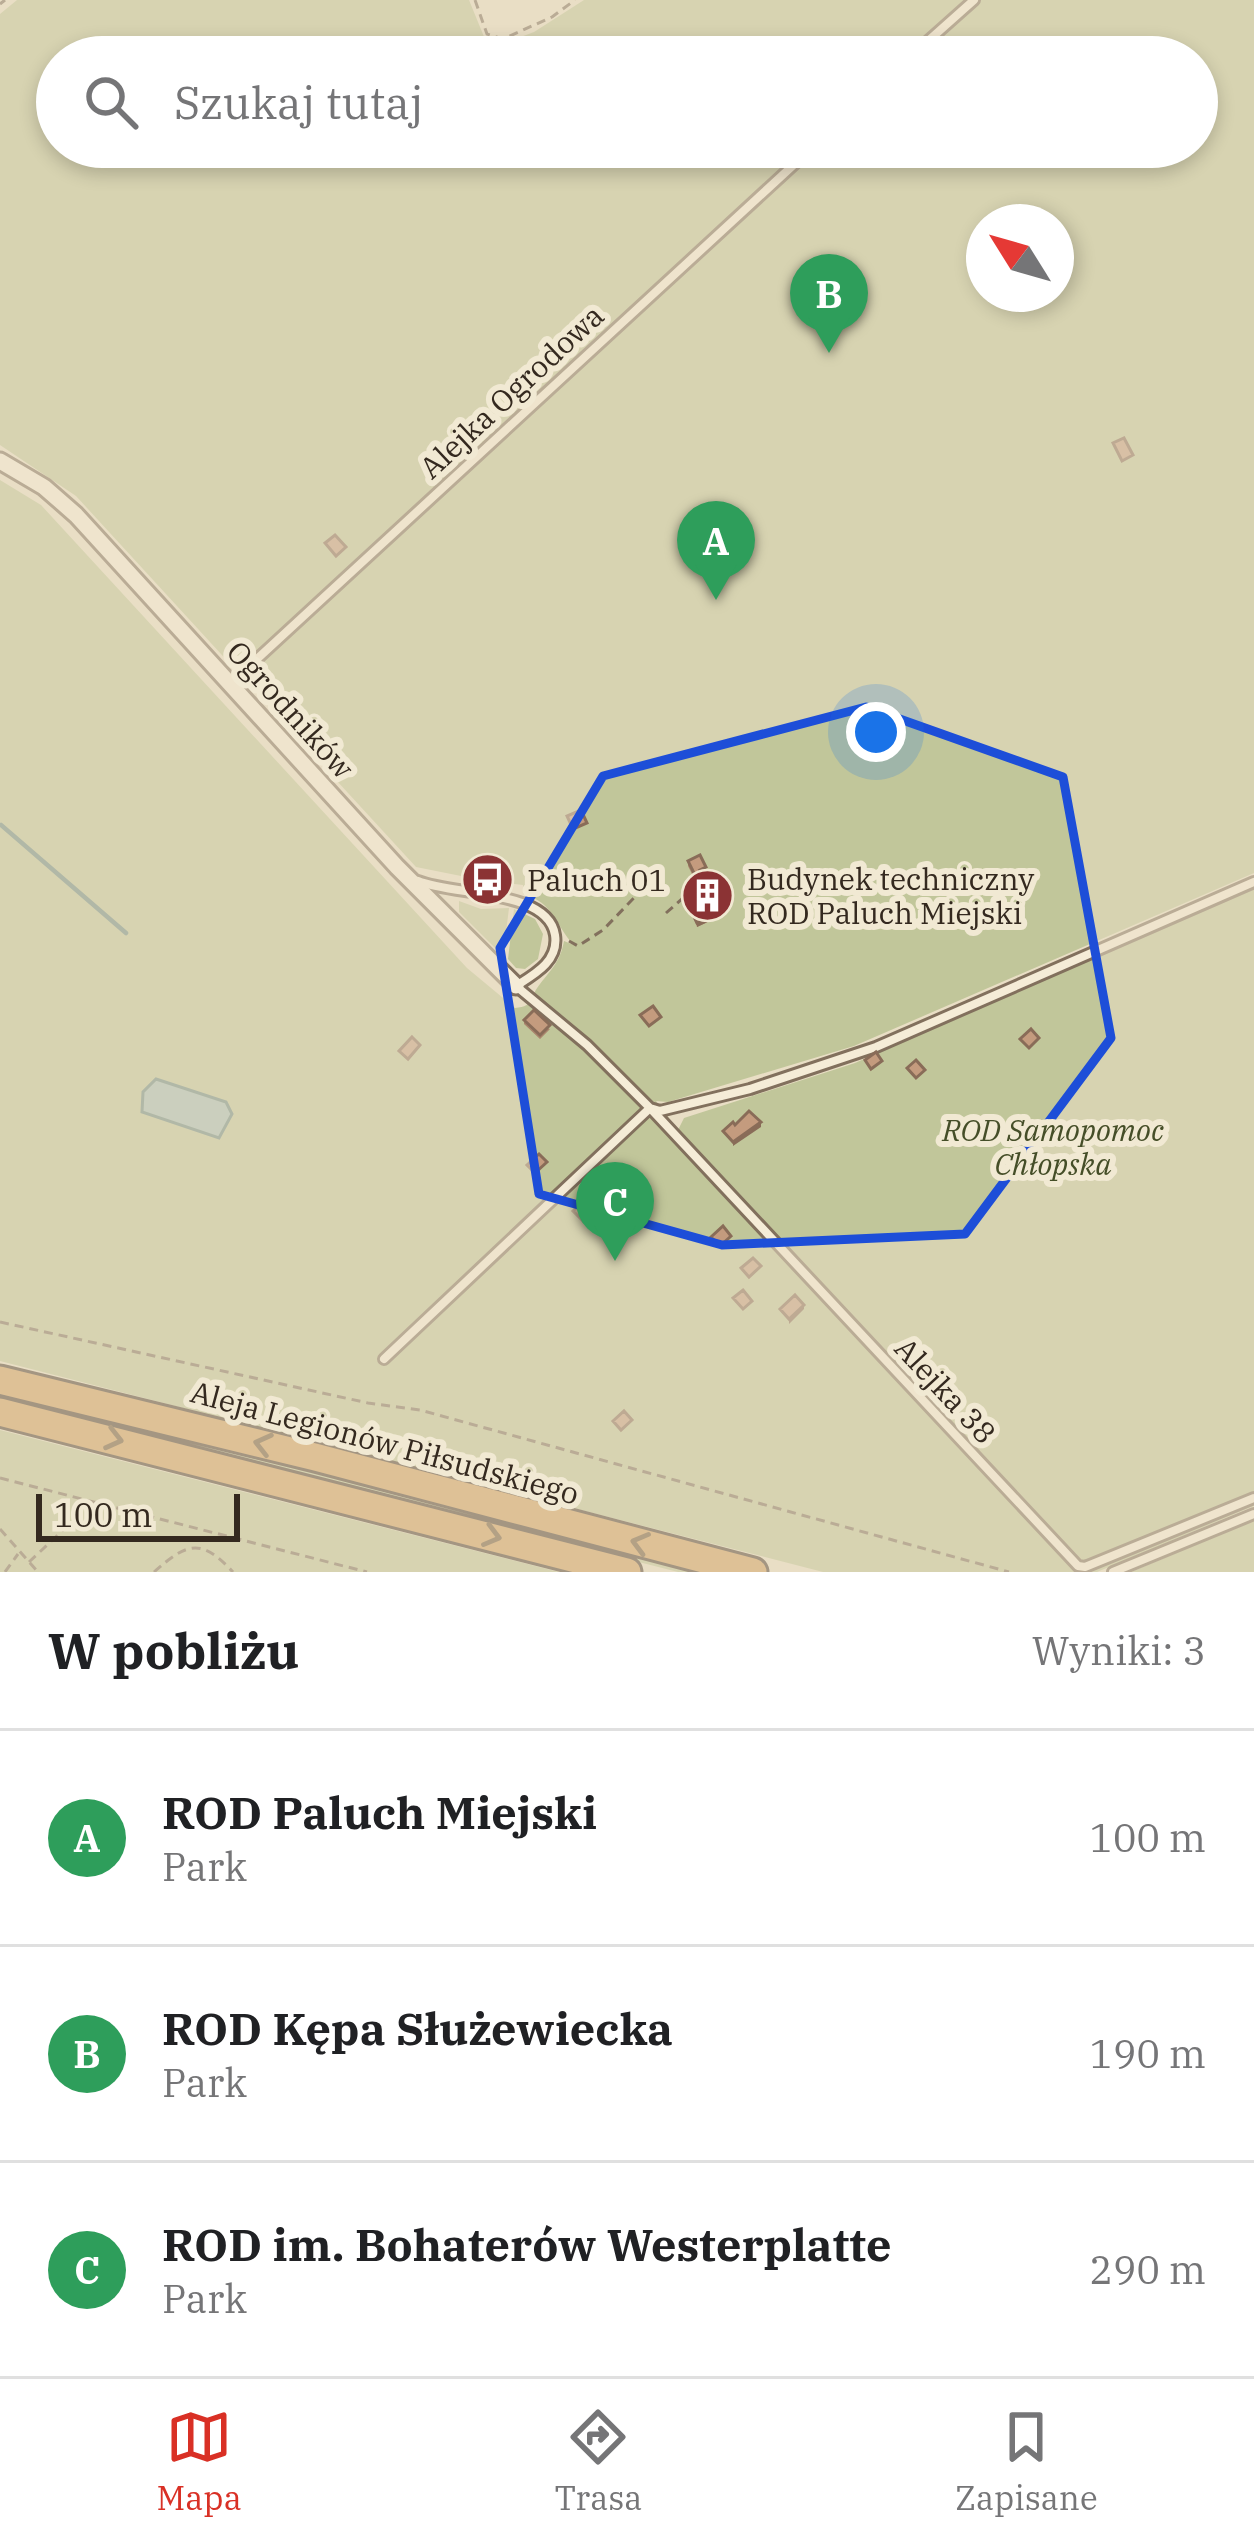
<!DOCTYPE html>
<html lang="pl">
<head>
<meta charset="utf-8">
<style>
	:root { --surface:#fff; --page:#f6f6f6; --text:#202124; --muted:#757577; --line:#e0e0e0; --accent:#d93025 }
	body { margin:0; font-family:"IBM Plex Serif",serif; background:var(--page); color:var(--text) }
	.compass { position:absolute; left:966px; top:204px; width:108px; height:108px; border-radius:50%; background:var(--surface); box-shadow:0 6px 18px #0003; rotate:307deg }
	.scale { position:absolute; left:36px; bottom:30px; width:204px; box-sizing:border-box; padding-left:12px; border:6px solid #34291f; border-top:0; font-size:33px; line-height:42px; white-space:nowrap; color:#34291f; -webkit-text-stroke:9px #f1e9d3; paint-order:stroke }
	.you { position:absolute; left:876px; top:732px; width:42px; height:42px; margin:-30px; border:9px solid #fff; border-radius:50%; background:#1a73e8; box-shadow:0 0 0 18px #1a73e833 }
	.badge { display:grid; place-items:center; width:78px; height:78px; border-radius:50%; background:var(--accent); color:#fff; font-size:39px; font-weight:700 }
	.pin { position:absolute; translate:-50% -99px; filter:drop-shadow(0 3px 6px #0008) }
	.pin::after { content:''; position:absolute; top:63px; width:42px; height:36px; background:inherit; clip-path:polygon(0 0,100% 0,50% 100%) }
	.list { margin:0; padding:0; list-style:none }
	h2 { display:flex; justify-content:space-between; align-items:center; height:156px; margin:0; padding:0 48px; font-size:51px }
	h2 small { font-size:39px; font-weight:400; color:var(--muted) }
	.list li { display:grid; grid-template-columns:78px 1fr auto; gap:36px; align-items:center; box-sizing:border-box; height:216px; padding:0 48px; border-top:3px solid var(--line) }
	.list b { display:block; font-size:45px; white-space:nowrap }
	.list p { margin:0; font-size:39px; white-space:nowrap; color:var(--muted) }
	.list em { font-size:39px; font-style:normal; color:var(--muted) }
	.icon { flex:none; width:66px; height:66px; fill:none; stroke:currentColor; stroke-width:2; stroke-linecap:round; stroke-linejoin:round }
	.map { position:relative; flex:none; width:1254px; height:1572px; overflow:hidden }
	.search { position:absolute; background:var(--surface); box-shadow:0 6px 18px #0003; left:36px; right:36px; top:36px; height:132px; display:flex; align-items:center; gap:30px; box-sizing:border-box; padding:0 42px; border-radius:66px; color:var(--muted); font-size:45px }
	.sheet { height:804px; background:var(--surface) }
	nav { display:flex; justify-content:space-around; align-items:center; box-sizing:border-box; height:168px; border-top:3px solid var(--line); background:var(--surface); font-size:33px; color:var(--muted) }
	nav a { display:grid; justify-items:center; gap:6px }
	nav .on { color:var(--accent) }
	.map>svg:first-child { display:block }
	.green { fill:#c1c69a; fill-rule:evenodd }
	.water { fill:#a6bdb6; stroke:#6e8a83; stroke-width:3 }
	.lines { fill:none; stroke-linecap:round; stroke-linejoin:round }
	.stream { stroke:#6e8a83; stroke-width:4.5 }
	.service-casing { stroke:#82705d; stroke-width:14 }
	.minor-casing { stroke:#82705d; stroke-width:21 }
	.motorway-casing { stroke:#503f31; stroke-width:33 }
	.path { stroke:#82705d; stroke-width:3; stroke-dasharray:9 6; stroke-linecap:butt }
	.service { stroke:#f5ecd7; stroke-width:8 }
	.minor { stroke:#f5ecd7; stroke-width:15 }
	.motorway { stroke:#d09d5e; stroke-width:27 }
	.wall { fill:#a9856c }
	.shaded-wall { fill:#896c58 }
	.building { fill:#c49b7e; stroke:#896c58; stroke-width:3 }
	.oneway { stroke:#725738 }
	.marked { fill:none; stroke:#1d4ed8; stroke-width:9; stroke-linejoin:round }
	.labels { text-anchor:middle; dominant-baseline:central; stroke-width:12; stroke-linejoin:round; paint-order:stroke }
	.street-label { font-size:30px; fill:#34291f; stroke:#f1e9d3 }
	.poi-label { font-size:30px; fill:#34291f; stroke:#f1e9d3; text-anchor:start }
	.park-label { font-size:30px; font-style:italic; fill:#454e28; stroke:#f1e9d3 }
</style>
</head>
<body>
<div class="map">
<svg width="1254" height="1572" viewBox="0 0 1254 1572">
	<rect width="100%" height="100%" fill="#e9dec5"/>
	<path class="green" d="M17 0H469L489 49 534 32 584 0H1254V873L854 1046 668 1102 656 1101 678 1130 684 1118 855 1063 1254 887V1506L1097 1572H823L0 1361V480L41 505 467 968 515 1008C536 1006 529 997 540 984 552 968 560 962 564 941L574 945C556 927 554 902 523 894V885L496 882V876L482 874 481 880 416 867 246 682 247 675 238 666H232L76 496 0 445V14ZM57 57H1197V147H57ZM984 222H1056V294H984Z
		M459 901 481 909 509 908 503 956 459 912Z
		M514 909 535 919 543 934 538 959 525 969 516 968 508 959Z
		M0 1392 706 1572H678L0 1400Z
		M0 1430 559 1572H0Z
		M1254 1520V1572H1131Z"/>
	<path class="water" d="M156 1079 226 1102 232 1114 219 1138 142 1112 143 1092Z"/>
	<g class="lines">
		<path class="stream" d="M1 825 126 933"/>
		<defs>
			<path id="service" d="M910 57 974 0
				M232 682 813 147
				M418 881C454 896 548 889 555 935 559 961 535 974 516 986L587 1045 650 1108 660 1111 750 1089 876 1047 1254 882
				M384 1359 650 1108 1078 1566 1085 1567 1254 1498
				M1113 1572 1254 1514"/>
			<path id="minor" d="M0 461 44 487 76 515 397 867 516 986"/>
			<path id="motorway" d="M0 1380 315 1457 753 1572
				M0 1412 627 1572"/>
		</defs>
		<use href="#service" class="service-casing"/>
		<use href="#minor" class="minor-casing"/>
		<use href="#motorway" class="motorway-casing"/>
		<path class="path" d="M475 0 487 34 503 39 552 17 575 0
			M0 4 5 0
			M666 913 692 890
			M569 941 578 946 603 930 657 874
			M0 1322 368 1403 420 1410 1009 1572
			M0 1478 367 1572
			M0 1529 38 1572
			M29 1562 75 1519
			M5 1572 18 1554
			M154 1572C188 1542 201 1538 233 1572"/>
		<use href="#service" class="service"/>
		<use href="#minor" class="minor"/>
		<use href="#motorway" class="motorway"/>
	</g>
	<path class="wall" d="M688 861 706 871 703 873 723 898 710 910 712 920 697 927 692 913 707 906 693 892V888L697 884 688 866Z
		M524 1020 550 1029 540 1039 524 1024Z"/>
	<path class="shaded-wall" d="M712 916V920L697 927V923Z
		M761 1122V1127L733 1146V1142Z
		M804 1305V1309L789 1324V1319Z"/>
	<path class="building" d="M1124 438 1133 455 1122 461 1113 443Z
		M335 535 346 547 336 556 325 543Z
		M581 810 587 823 573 829 567 816Z
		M700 855 706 867 700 870 723 894 710 906 693 888 699 883 688 861Z
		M708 906 712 916 697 923 692 913Z
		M653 1006 661 1017 649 1026 640 1015Z
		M534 1010 550 1025 540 1035 524 1020Z
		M1031 1029 1039 1038 1029 1048 1020 1039Z
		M412 1037 420 1045 408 1059 399 1051Z
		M876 1052 882 1061 871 1069 865 1060Z
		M916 1060 925 1070 916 1078 907 1068Z
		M749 1111 761 1122 733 1142 723 1131 733 1122 735 1125Z
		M539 1154 547 1162 535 1173 527 1165Z
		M586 1199 596 1210 583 1221 573 1211Z
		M723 1226 731 1236 720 1246 711 1237Z
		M753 1258 761 1266 749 1277 741 1268Z
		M743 1290 752 1301 743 1309 733 1298Z
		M795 1295 804 1305 789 1319 780 1309Z
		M624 1411 632 1420 621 1430 613 1421Z"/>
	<defs><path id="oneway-chevron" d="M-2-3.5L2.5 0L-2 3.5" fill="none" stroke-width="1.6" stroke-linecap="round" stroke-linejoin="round" transform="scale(3)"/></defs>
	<g class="oneway">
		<use href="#oneway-chevron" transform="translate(114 1439) rotate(14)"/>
		<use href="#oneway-chevron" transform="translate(263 1444) rotate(-166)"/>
		<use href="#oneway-chevron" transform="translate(492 1536) rotate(15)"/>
		<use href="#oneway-chevron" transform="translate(640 1543) rotate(-165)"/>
	</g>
	<path d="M0 0H1254V1572H0ZM866 707 1063 777 1111 1038 965 1234 722 1245 539 1194 500 948 603 776Z" fill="#e9dec5" fill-opacity=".55" fill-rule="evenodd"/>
	<path class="marked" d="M866 707 1063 777 1111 1038 965 1234 722 1245 539 1194 500 948 603 776Z"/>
	<defs>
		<symbol id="bus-disc" viewBox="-11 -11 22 22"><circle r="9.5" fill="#8b3334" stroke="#f1e9d3"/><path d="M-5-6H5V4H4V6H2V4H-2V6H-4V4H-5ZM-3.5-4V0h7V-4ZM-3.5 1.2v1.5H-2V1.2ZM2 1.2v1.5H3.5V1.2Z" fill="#fff"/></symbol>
		<symbol id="building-disc" viewBox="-11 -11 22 22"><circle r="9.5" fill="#8b3334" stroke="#f1e9d3"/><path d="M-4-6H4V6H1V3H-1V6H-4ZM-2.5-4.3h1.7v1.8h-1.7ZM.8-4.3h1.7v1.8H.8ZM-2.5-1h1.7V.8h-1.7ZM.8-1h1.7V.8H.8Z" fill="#fff"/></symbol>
	</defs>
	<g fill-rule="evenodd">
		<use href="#bus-disc" x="458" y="850" width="59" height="59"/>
		<use href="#building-disc" x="678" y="866" width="59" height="59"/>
	</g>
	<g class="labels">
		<g class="street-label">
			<text transform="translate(511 391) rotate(-43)">Alejka Ogrodowa</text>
			<text transform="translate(291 709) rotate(48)">Ogrodników</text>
			<text transform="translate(946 1390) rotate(47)">Alejka 38</text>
			<text transform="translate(385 1442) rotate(15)">Aleja Legionów Piłsudskiego</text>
		</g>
		<g class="poi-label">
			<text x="747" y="878">Budynek techniczny<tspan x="747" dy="34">ROD Paluch Miejski</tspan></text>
			<text x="527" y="879">Paluch 01</text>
		</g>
		<g class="park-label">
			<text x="1053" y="1129">ROD Samopomoc<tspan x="1053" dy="34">Chłopska</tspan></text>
		</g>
	</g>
</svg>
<svg class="compass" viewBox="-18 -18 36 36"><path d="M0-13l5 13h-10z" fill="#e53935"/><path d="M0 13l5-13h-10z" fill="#757577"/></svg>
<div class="scale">100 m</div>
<div class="you"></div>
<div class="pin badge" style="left:716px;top:600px;background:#2e9e5b">A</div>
<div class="pin badge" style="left:829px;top:353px;background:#2e9e5b">B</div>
<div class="pin badge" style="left:615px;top:1261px;background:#2e9e5b">C</div>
<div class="search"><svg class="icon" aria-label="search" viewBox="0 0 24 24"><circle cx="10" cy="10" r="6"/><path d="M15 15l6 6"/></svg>Szukaj tutaj</div>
</div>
<section class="sheet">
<h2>W pobliżu<small>Wyniki: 3</small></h2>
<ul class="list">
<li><span class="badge" style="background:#2e9e5b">A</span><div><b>ROD Paluch Miejski</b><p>Park</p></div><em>100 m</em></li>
<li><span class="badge" style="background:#2e9e5b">B</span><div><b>ROD Kępa Służewiecka</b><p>Park</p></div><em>190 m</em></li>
<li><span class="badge" style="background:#2e9e5b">C</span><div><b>ROD im. Bohaterów Westerplatte</b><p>Park</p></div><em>290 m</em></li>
</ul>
</section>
<nav>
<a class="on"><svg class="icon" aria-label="map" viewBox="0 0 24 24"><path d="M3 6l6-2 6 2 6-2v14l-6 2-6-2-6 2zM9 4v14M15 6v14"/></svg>Mapa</a>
<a><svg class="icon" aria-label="directions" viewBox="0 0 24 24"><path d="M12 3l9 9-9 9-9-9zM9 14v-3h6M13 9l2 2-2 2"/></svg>Trasa</a>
<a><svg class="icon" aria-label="saved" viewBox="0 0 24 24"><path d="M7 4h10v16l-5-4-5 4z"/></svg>Zapisane</a>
</nav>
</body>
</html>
